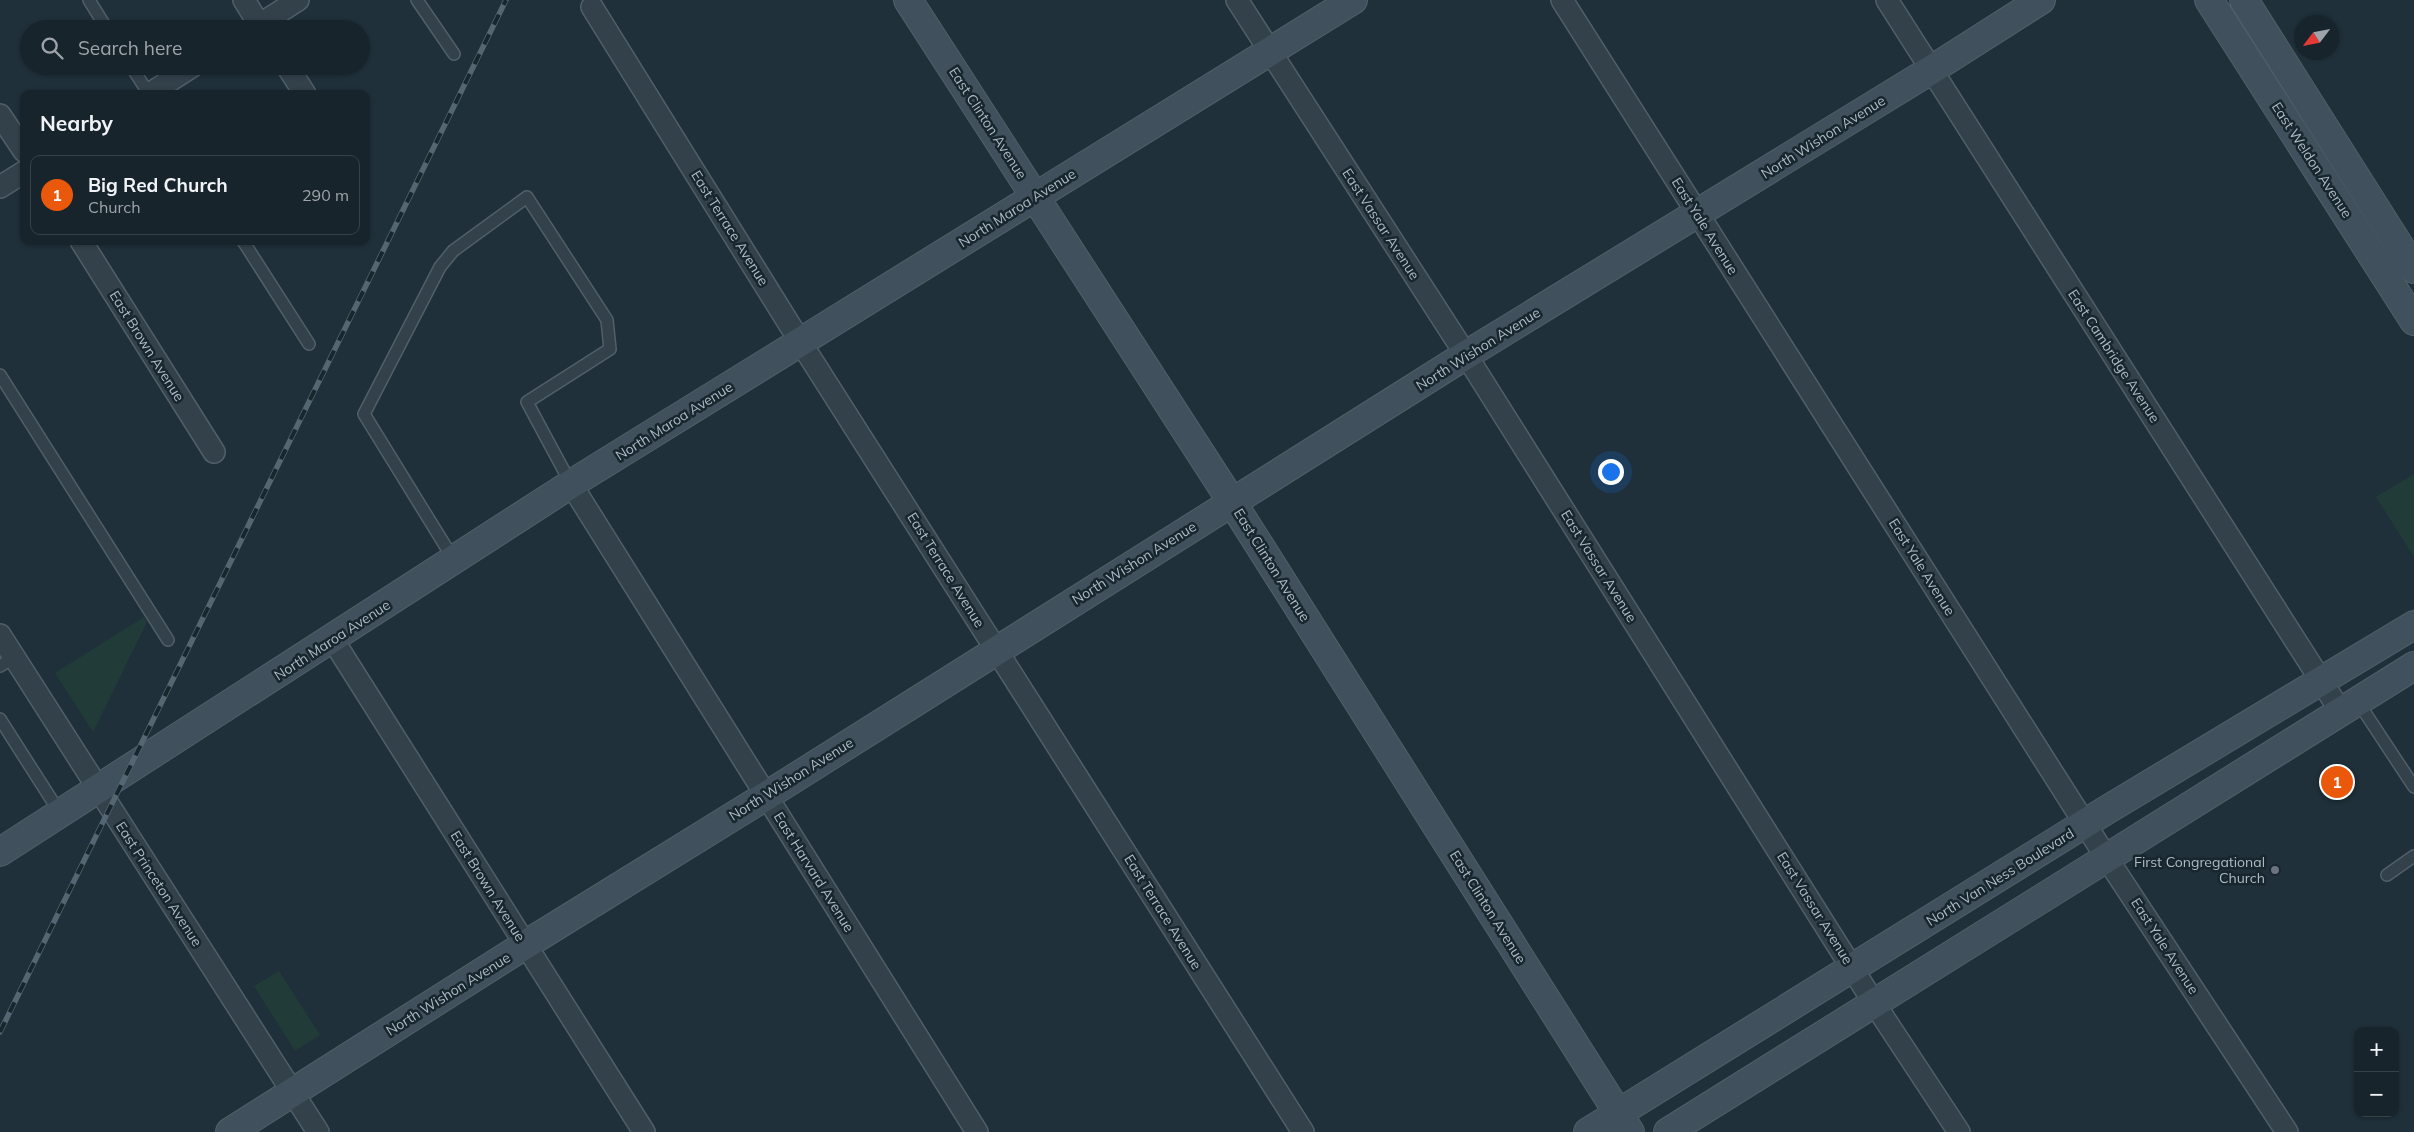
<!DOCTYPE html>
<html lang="en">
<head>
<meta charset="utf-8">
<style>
	:root { --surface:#17242c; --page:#202c34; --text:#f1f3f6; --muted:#9ea4a9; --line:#364148; --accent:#ea580c }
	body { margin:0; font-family:Mulish,sans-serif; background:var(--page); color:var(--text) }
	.controls { position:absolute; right:15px; bottom:15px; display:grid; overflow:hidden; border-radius:10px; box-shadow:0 1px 4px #0004 }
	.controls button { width:45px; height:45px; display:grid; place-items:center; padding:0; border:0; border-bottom:1px solid var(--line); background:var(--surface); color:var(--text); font:25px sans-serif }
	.compass { position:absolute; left:2294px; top:15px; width:45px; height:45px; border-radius:50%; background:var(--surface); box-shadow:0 1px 4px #0004; rotate:238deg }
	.you { position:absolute; left:1610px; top:471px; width:18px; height:18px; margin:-12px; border:4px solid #fff; border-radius:50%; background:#1a73e8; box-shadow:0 0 0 8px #1a73e833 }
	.badge { display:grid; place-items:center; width:32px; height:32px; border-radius:50%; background:var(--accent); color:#fff; font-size:16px; font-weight:700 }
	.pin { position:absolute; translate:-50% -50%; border:2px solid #fff; box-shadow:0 1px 5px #0006 }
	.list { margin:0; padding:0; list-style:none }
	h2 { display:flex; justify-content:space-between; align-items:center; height:65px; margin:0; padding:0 20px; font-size:21px }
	h2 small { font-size:16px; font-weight:400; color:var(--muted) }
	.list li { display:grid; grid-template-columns:32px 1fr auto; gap:15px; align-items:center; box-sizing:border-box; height:80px; margin:0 10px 10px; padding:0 10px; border:1px solid var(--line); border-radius:10px }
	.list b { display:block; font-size:19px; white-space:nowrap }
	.list p { margin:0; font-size:16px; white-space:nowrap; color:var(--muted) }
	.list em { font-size:16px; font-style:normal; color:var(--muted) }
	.icon { flex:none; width:28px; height:28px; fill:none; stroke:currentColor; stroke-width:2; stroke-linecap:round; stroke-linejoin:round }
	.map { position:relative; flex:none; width:2414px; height:1132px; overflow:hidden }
	.search { position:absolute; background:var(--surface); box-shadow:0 1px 4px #0004; left:20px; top:20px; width:350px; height:55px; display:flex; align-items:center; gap:12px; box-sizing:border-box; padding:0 18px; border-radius:28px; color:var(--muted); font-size:19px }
	.panel { position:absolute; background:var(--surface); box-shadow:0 1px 4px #0004; left:20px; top:90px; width:350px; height:155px; border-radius:10px }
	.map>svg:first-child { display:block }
	.green { fill:#213b38 }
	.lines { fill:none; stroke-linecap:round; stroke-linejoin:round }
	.lane-casing { stroke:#505f68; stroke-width:14 }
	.street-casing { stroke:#505f68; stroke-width:24 }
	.secondary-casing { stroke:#505f68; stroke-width:30 }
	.lane { stroke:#33414a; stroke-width:11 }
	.street { stroke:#33414a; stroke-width:21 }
	.secondary { stroke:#40515d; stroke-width:28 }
	.rail-casing { stroke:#546671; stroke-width:5.5 }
	.rail { stroke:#18262e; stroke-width:4; stroke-dasharray:11; stroke-linecap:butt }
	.worship-dot { fill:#6b7280; stroke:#18262e; stroke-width:2 }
	.labels { text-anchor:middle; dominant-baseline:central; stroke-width:5; stroke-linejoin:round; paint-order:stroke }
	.street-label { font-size:14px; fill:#adbcc7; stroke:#18262e }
	.poi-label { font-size:14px; fill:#adbcc7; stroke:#18262e; text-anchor:end }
</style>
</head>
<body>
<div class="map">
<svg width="2414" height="1132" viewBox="0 0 2414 1132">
	<rect width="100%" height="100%" fill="#1f303a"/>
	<path class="green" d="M2414 474V557L2376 497Z
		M144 617 147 622 93 732 55 673Z
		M279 971 320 1035 295 1051 254 986Z"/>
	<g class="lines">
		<defs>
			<path id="lane" d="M89 0 107 29
				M417 0 454 54
				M131 66 149 94
				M243 241 309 344
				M0 375 168 640
				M454 560 364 414 440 267 453 251 527 197 607 320 610 349 527 402 571 484
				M0 666 14 657
				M2358 702 2414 787
				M0 719 60 813
				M2387 875 2414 856"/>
			<path id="street" d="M244 0 262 29
				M1237 0 1466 355 1874 1003 1959 1132
				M1562 0 2106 857 2287 1132
				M1887 0 2341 712
				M592 7 801 343 1303 1132
				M253 29 298 0
				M287 66 305 94
				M149 94 193 66
				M0 115 24 151
				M0 187 24 172
				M81 241 214 452
				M571 484 977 1132
				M0 635 318 1132
				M333 640 644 1132"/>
			<path id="secondary" d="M908 0 1232 502 1630 1132
				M2209 0 2414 321
				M2244 0 2414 269
				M0 852 571 484 1353 0
				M230 1132 525 945 766 796 1466 355 1931 70 2041 0
				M1588 1132 2105 811 2414 625
				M1668 1132 2414 666"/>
		</defs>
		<use href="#lane" class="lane-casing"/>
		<use href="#street" class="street-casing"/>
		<use href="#secondary" class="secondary-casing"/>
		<use href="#lane" class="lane"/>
		<use href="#street" class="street"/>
		<use href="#secondary" class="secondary"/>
		<defs>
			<path id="rail" d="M0 1032 506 0"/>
		</defs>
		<use href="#rail" class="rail-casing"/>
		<use href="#rail" class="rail"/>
	</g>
	<circle class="worship-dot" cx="2275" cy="870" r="5"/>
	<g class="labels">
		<g class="street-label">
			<text transform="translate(988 123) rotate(57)">East Clinton Avenue</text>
			<text transform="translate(1823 137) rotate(-32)">North Wishon Avenue</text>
			<text transform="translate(2312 160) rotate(57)">East Weldon Avenue</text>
			<text transform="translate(1017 208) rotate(-32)">North Maroa Avenue</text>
			<text transform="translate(1381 224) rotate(57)">East Vassar Avenue</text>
			<text transform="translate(1705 226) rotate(58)">East Yale Avenue</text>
			<text transform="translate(730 228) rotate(58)">East Terrace Avenue</text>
			<text transform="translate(147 346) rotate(58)">East Brown Avenue</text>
			<text transform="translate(1478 349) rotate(-32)">North Wishon Avenue</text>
			<text transform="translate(2114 356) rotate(57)">East Cambridge Avenue</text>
			<text transform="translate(674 421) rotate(-32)">North Maroa Avenue</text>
			<text transform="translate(1134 563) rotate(-32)">North Wishon Avenue</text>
			<text transform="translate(1272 565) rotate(58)">East Clinton Avenue</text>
			<text transform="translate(1599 566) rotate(58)">East Vassar Avenue</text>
			<text transform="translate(1922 567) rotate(58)">East Yale Avenue</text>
			<text transform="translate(946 570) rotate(58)">East Terrace Avenue</text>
			<text transform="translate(332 640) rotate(-33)">North Maroa Avenue</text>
			<text transform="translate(791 779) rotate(-32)">North Wishon Avenue</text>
			<text transform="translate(814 872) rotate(58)">East Harvard Avenue</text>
			<text transform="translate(2000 877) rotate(-32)">North Van Ness Boulevard</text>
			<text transform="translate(159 884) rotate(57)">East Princeton Avenue</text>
			<text transform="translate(488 886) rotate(58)">East Brown Avenue</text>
			<text transform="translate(1488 907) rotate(58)">East Clinton Avenue</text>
			<text transform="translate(1815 908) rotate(58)">East Vassar Avenue</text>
			<text transform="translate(1163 912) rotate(58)">East Terrace Avenue</text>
			<text transform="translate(2165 946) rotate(57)">East Yale Avenue</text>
			<text transform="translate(448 994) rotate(-32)">North Wishon Avenue</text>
		</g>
		<g class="poi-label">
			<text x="2265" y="862">First Congregational<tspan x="2265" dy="16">Church</tspan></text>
		</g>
	</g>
</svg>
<div class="controls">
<button>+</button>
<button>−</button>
</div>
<svg class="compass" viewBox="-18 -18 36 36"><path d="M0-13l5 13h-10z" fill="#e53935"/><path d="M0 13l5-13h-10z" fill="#9ea4a9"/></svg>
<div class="you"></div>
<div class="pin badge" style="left:2337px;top:782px">1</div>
<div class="search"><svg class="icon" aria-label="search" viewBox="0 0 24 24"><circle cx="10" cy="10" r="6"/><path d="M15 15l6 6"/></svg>Search here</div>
<section class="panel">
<h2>Nearby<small></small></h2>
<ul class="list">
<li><span class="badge">1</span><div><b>Big Red Church</b><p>Church</p></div><em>290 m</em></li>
</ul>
</section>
</div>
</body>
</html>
